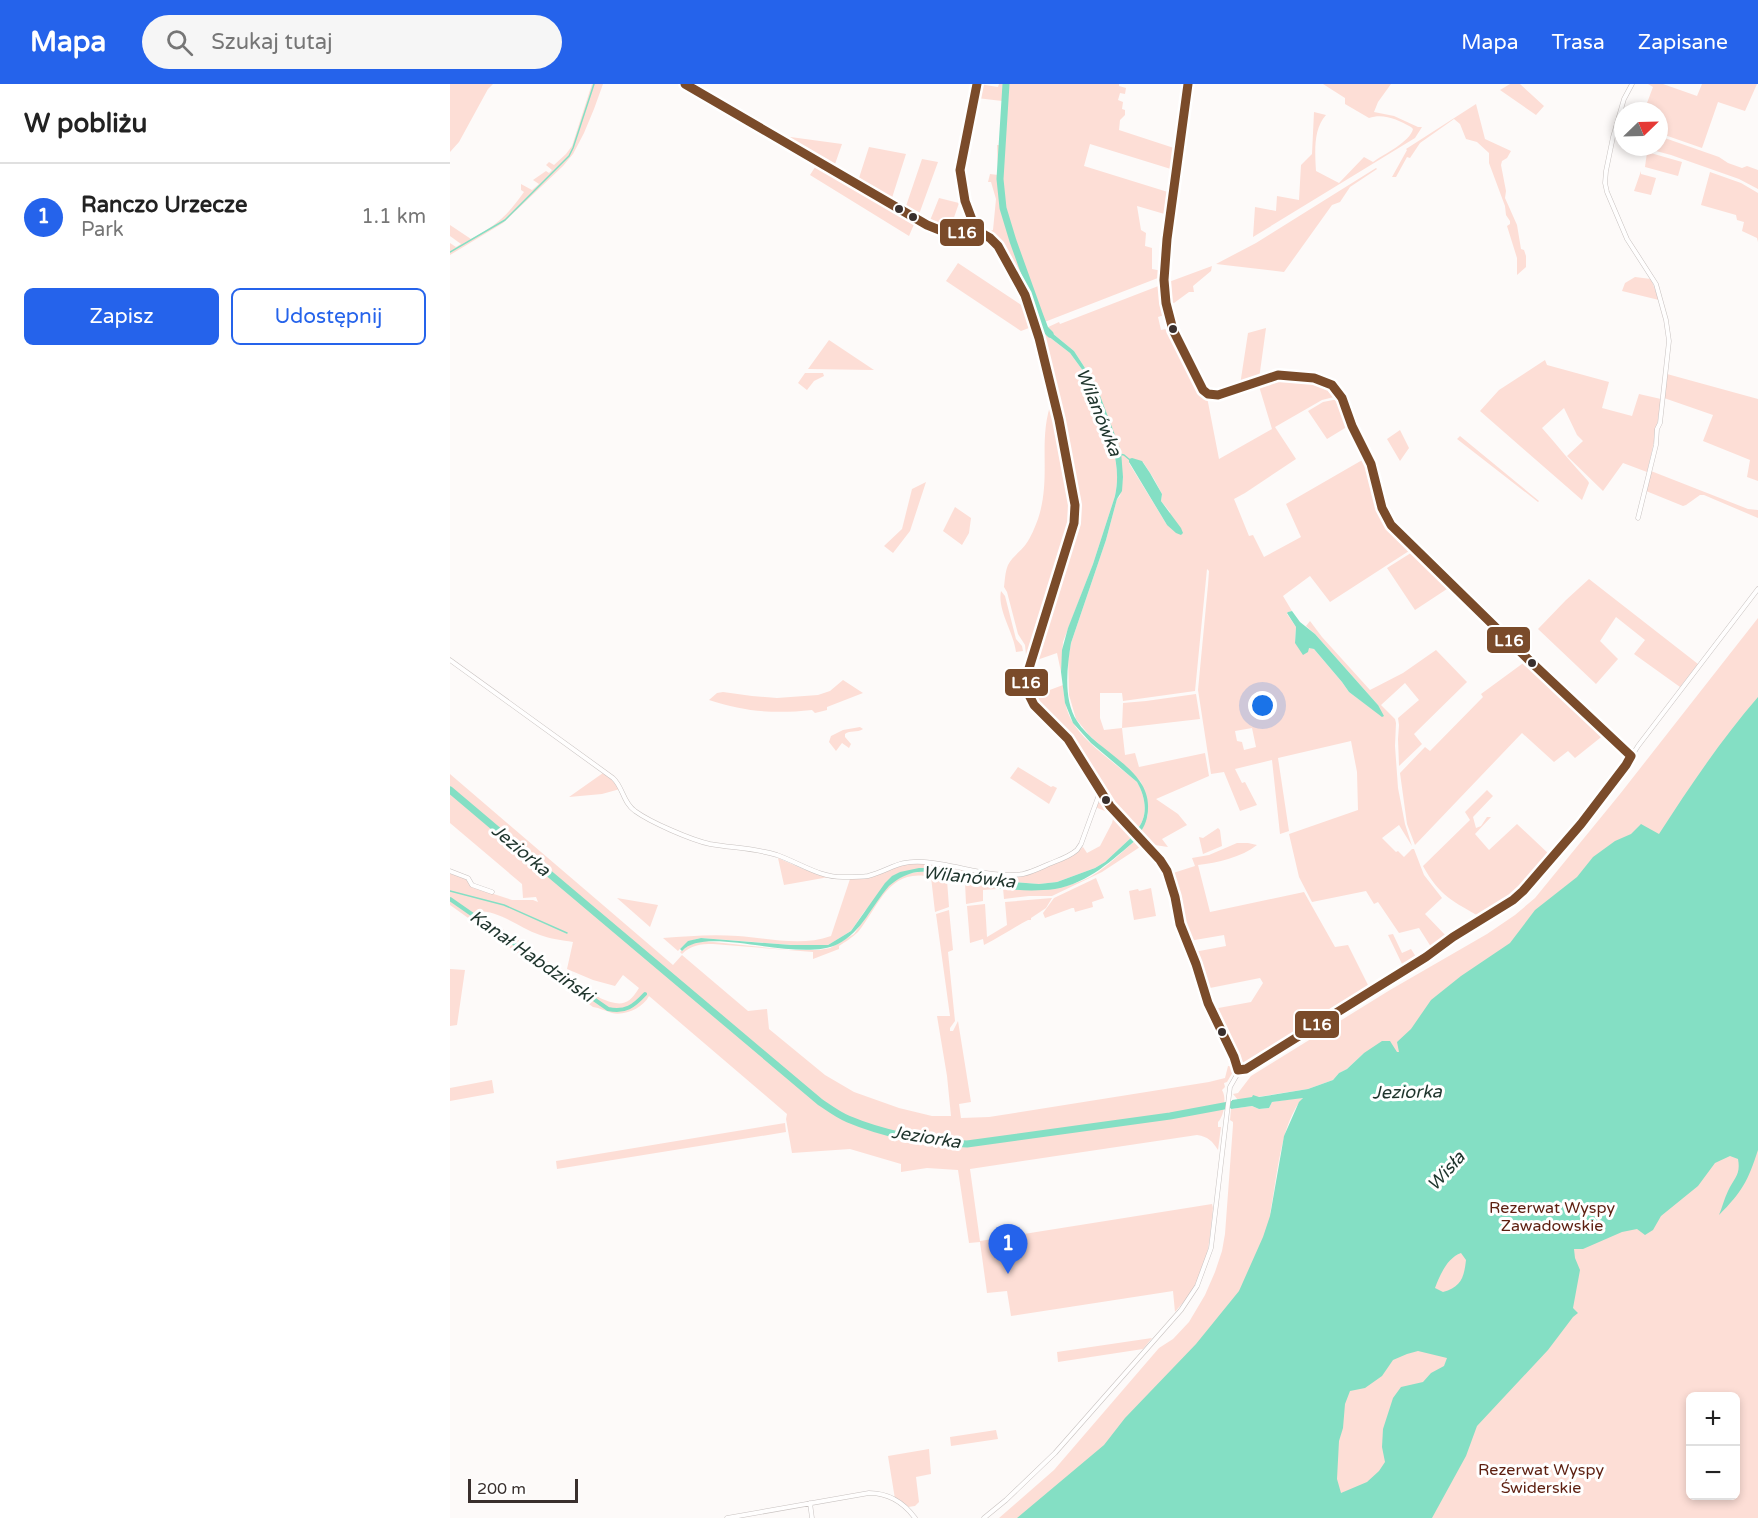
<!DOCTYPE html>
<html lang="pl">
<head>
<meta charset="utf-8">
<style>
	:root { --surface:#fff; --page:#f6f6f6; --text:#222; --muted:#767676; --line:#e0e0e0; --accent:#2563eb }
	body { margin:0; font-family:"Varela Round",sans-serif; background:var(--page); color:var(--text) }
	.controls { position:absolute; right:18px; bottom:18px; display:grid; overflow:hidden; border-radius:9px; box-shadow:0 3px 9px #0003 }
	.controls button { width:54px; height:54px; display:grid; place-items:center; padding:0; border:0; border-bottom:2px solid var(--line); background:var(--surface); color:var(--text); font:30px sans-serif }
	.compass { position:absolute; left:1164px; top:18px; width:54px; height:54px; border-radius:50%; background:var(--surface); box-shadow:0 3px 9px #0003; rotate:67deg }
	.scale { position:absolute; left:18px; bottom:15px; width:110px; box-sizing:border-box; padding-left:6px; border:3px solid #392f2d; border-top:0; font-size:16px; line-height:21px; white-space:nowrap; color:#392f2d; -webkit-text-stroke:4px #fff; paint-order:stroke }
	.you { position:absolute; left:813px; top:622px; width:21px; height:21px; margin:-15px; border:4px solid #fff; border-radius:50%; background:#1a73e8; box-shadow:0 0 0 9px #1a73e833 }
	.badge { display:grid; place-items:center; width:39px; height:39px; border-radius:50%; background:var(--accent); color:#fff; font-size:20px; font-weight:700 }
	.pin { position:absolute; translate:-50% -50px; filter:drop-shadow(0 2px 3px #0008) }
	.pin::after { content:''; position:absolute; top:32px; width:21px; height:18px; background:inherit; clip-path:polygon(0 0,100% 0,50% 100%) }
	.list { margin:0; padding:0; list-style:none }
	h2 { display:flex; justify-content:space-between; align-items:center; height:78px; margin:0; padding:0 24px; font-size:26px }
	h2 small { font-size:20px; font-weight:400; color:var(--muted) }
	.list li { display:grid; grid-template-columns:39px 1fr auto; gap:18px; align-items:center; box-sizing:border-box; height:108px; padding:0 24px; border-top:2px solid var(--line) }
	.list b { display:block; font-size:22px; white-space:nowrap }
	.list p { margin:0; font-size:20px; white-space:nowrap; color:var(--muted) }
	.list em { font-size:20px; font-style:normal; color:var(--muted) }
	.actions { display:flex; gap:12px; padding:18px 24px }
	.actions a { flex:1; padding:14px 0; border:2px solid var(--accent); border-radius:9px; text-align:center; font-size:21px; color:var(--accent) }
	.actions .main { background:var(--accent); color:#fff }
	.icon { flex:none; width:33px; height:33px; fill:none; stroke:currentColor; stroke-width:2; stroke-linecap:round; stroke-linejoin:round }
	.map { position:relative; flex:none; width:1308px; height:1434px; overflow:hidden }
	header { display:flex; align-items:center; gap:36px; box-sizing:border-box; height:84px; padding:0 30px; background:var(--accent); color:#fff }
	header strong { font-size:28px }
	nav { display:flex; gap:33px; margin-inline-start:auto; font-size:21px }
	.search { width:420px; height:54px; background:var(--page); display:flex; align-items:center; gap:15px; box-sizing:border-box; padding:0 21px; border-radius:33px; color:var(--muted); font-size:22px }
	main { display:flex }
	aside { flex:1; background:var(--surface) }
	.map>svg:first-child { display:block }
	.green { fill:#fdded6; fill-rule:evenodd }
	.water { fill:#84dfc4; fill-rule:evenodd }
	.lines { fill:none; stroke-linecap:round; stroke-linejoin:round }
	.stream { stroke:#84dfc4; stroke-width:1.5 }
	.canal { stroke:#84dfc4; stroke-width:4 }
	.river { stroke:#84dfc4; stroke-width:7 }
	.minor-casing { stroke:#c8c2c0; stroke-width:5 }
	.minor { stroke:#fffefe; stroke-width:4 }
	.bus-1-casing { stroke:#fff; stroke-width:14 }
	.bus-1 { stroke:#7a4b2a; stroke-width:9 }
	.bus-dot { fill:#392f2d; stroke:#fff; stroke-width:2 }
	.labels { text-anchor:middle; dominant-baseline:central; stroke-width:6; stroke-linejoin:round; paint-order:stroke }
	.park-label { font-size:16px; fill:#5d1f10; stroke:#fff }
	.water-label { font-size:18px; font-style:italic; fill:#1f352d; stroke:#fff }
	.line-badge { stroke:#fff; stroke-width:2 }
	.badge-label { font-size:16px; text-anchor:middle; font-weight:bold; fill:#fff }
</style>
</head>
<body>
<header>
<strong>Mapa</strong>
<div class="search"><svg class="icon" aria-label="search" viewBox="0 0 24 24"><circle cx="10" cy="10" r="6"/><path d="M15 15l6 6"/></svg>Szukaj tutaj</div>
<nav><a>Mapa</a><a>Trasa</a><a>Zapisane</a></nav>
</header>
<main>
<aside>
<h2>W pobliżu<small></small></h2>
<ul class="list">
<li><span class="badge">1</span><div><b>Ranczo Urzecze</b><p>Park</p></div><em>1.1 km</em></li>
</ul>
<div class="actions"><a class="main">Zapisz</a><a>Udostępnij</a></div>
</aside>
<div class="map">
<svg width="1308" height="1434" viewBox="0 0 1308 1434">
	<rect width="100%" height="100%" fill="#fdfaf9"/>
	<path class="green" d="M0 0H43L38 5 9 58 0 68Z
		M142 0H153L144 25 134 49 123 70 113 82 53 139 0 171V159L6 163 11 160 0 152V141L21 155C48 140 56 133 74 108L71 106V100L82 106 89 100 83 96 96 87 99 89 102 86 96 81 99 78 104 81 116 70 122 62Z
		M529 0 548 3 549 0H669V2L676 4 675 10 670 9 668 16 673 18 672 25 675 26V31L670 36 669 46 727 65 724 86 640 60 634 82 721 109 718 131 687 122 691 146 696 149 695 162 702 164V185L712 187 713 192 592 239 590 236H587L576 209 548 157 536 149 543 146 546 115 541 98H538L540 90 548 91 547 61H550L552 17 527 14Z
		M873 0H941L928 18 924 28 944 32 968 43H972L965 54 803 153 805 123 826 127 827 112 849 116 851 81 862 70 864 28 876 31C863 45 865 69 866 87L889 99 914 73 923 78C934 70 960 58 963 45L961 43C948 36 934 29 919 34L895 20V14Z
		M1060 0H1070L1094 22 1086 31 1050 6Z
		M1198 0H1213L1247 12 1252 0H1307L1295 27 1268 18 1252 64 1209 49V27H1194L1203 3Z
		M1026 20 1035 55 1061 67 1057 74 1052 77 1051 81 1056 107 1055 114 1067 141 1071 165 1074 166 1076 172V183L1067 191V174L1057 142 1060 140V137L1056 131 1055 122 1039 79V69L1027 58 1016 55 1010 40 1004 35 970 59 960 74 957 73 946 93H942L957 66 956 65Z
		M333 52 392 60 384 83Z
		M1209 52 1269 73 1278 79 1292 84 1297 82 1308 86V105L1289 95 1221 71 1191 63H1209Z
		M419 63 456 70 441 117 408 97Z
		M1197 68 1232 78 1228 92 1195 83Z
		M472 75 488 78 468 133 455 125Z
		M367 80 465 138 459 152 360 91Z
		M926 84 927 85 900 103 890 118 882 121 834 188 766 180 806 159Z
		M1191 87V90L1206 94 1201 111 1184 107Z
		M1260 88 1291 99 1308 109V158L1307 154 1292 147 1294 138 1287 136 1286 131 1251 121Z
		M489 114 509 119 500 145 489 144 479 139Z
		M508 179 579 226 584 242 571 247 496 197Z
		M762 182 761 187 743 202 744 208H739L724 219 718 218 716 199Z
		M1185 193 1201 195 1209 216 1172 207 1175 199Z
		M711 201 714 205 717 230 708 233 711 246 721 244 740 285 757 313 769 375 822 345 808 299C815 297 824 293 831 292 848 290 882 296 888 312L872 316 825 343 846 375 795 409 784 415 799 452 803 451 814 473 851 453 836 420 914 375H916C924 394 924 415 933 434 939 446 953 455 962 465L880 518 860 492 833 512 842 527 838 528 837 530 846 543 845 559 864 565 892 598 899 608 922 625 928 621 865 550 856 542 860 537 872 553 920 606 953 589 986 566 1017 598 964 650 972 660 949 682 948 655 949 641 948 634 969 616 955 599 931 621 945 635 946 639 945 662 948 704 955 740 962 762 949 741 932 754 946 768 948 767 954 773 962 765H964L974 791 992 814 975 830 999 855 983 866 969 844 949 849 928 818 924 820 916 807 862 818 849 793 839 750 908 726 907 688 901 657 828 674 839 747 830 750 822 676 785 685 792 699 795 698 807 721 790 727 774 688 761 690 748 606 758 501 759 487 757 485 745 607 673 617 672 609H650V634L654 646 672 644 673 619 696 617 746 610 750 635 672 644 675 671 685 669 689 683 755 669 759 692 706 715 728 730 737 741 712 755 718 763 698 760 689 750 698 731 691 698 639 651 626 635 619 611 618 575 621 559 656 456 667 415 670 412 673 393 646 301 624 267 596 244 609 238 610 240ZM693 378 704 395 712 410 711 417 720 428 717 441 679 379ZM802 644 806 663 794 666 792 658 787 657 785 647Z
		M593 244 598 252 620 269 639 295V300C645 311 649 323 653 335 663 361 671 385 665 412L643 480 613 558 611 588 607 569 587 576 585 574 625 442C630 417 623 397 618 373 610 330 600 288 589 246Z
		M816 244 809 295 790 301 798 249Z
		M379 256 424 286 358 285Z
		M1095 276 1097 281 1159 298 1152 324 1182 332 1189 310 1211 315C1208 340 1203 364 1197 388L1173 379 1153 407 1117 372 1133 357 1127 351 1114 324 1092 344C1108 362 1122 380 1138 397L1139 399 1132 416 1030 327 1049 306Z
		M355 289H373L374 292 364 297 357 306 348 299Z
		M1217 290 1308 315V397L1297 393 1300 376 1253 357 1263 331 1214 314Z
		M888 315 890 316 900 341 877 355 858 327 873 318Z
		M602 316 623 419V431L581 573 576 571 575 561 568 550 557 508 554 503C555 496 555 488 558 481 562 473 571 467 576 460 581 453 585 443 588 435 602 393 587 357 602 316Z
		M950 346 959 364 950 377 937 355Z
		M1010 352 1089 417 1088 418 1007 355Z
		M1201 387 1298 425 1308 426V434L1254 411H1250L1236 421 1233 422 1196 407Z
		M476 398 460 447 443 469 434 462 452 445 462 405Z
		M505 423 521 434 519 449 512 461 493 447Z
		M964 467 1000 503 965 526 937 484Z
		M1139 495 1248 580 1230 603 1184 570 1195 556 1166 533 1150 557 1168 575 1146 600 1088 545 1116 516Z
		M551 507 555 512 566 555 572 562 573 567 566 568C564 549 547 526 551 507Z
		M1308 534V1434H549L604 1386 709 1264 723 1255 739 1238 755 1211 765 1188 772 1167 775 1150 783 1041V1038L780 1036 781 1025 802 1022 809 1025 819 1024 822 1018 854 1013C830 1037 827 1097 820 1130L914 969 897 985 889 989 883 996 858 1005 788 1016 783 1010 788 1009 801 992 940 906 1037 850 1065 831 1085 814 1170 710ZM1240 1312H1286V1412H1240Z
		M1076 577 1155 650 1125 674 1118 667 1104 678 1072 649 965 761 957 740 950 689 975 663 980 667 1033 613 1031 610Z
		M393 596 413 609 377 623V626L365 629 362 626C325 630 295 628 259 616L267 609 273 608 302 612 327 614 368 611 380 607Z
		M613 601C614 614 616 627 622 637 633 658 669 682 687 698 696 714 699 732 686 747L657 714 620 655 585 619 581 613Z
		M410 643 413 645C407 649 400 646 395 650V653L401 660 399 664 392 659 386 667 379 658 381 652 393 646Z
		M568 683 601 703 603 702 607 704 599 720 560 694Z
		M153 689 163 696 170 705 152 710 119 713Z
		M0 690 223 881 232 871 298 927 317 925 319 945 375 991 404 1008 449 1024 482 1032H501L497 992 487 932H500L486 830 499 826 503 866 498 868 505 937 500 944V947H503L508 937 521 1018 509 1020 511 1034 539 1033 759 998 775 994 778 982H784V986L777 998 774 999 775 1003 772 1006C777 1014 774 1032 768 1038V1043H771L768 1066C762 1057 759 1053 747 1051L520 1085 530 1157 762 1120 763 1124C760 1151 759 1177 746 1202 741 1211 732 1219 725 1228L723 1207 561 1232 557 1207 537 1209 530 1158 519 1159 508 1086 477 1084 451 1088V1080L400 1065 342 1069 336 1035 337 1030 199 912C193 924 175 932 162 929 155 927 150 924 143 923L0 821V788L16 794 22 803 62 816H83L88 818 86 813 73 814 72 800 0 739ZM27 827C51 827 68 843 90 851 100 855 112 856 123 858L117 885 143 896 165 902 173 891 189 904C178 923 169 922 150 914Z
		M1037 706 1043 712 1023 733 1026 744 1031 742 1037 733H1041L1025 750 1039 766 1067 740 1101 772 1070 808 1032 834C1003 817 990 813 973 782L1020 736 1015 728Z
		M654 718 682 748 683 752 655 778 645 784 607 798 589 800 533 796 498 787 450 788 414 828 401 847 378 861H342L251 854C241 856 235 859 228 867L213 854C238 852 263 850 288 852 318 854 351 863 381 852L400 795 423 793 439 785 460 779 493 781 548 791 584 788 622 772 633 763 637 769 650 762 662 739 663 735 660 729 645 723 647 719Z
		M768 744 770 746 772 762 753 770 749 753 753 754Z
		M687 755 693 761 652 788 602 812H579L554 815 553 804C585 808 620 807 648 788 662 778 674 766 687 755Z
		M787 759H798L807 761C792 773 767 779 748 781L760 828 854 808 885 863 898 861 920 905 794 983 790 982 763 925 801 918 813 899 810 894 755 905 744 868 776 862 774 851 739 857 731 835 725 806 720 790 745 782 742 774 759 771Z
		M328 774 353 785 379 793 334 801Z
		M468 788H477L548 803 546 805 533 806V817L516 820 515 798 497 796 499 823 485 828 481 793C439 783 429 822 408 848 403 853 395 858 389 862V865L363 875V868L263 860C250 860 241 861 232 870L230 868 240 860 254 857 339 866H369L380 864 404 850 435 805 444 797 457 790Z
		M646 794 654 814 642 818 643 823 625 828 624 824H622L595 834 593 829 604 814Z
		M701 804 706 832 684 836 679 807 688 805 689 807Z
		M167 814 208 821 200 843Z
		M602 814 596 824 581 834V836H578C563 844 550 853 534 861L533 855 520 859 517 822 535 820 537 853 557 841 555 818Z
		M943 850 952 869 961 865 968 876 954 884 938 851Z
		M0 885 15 886 7 941 0 942Z
		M42 996 44 1009 0 1017V1004Z
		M335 1039 336 1048 107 1085 106 1077Z
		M702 1254 693 1265 608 1278 607 1268Z
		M546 1346 548 1355 501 1362 500 1353Z
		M479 1365 481 1390 466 1393 469 1418 465 1422 458 1423 445 1415 438 1372Z"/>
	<path class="water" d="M593 244H596L624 267 646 301 671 367 673 393 672 407 667 415 656 456 621 559C617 583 613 615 627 637 646 667 700 685 698 724 698 734 695 742 689 750L686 747C699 732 696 714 687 698L641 659 623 639 615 619 611 588 612 566 618 544 643 480 665 412C671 385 663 361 653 335 649 323 645 311 639 300V295L620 269 598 252Z
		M682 374 692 377 700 389 712 410 711 417 731 444 733 449 731 451 726 449 717 441 679 378V375Z
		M842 527 850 538 865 550 928 621 934 632 932 633 899 608 892 598 864 565 859 564 858 568 853 571 845 559 846 543 837 529 838 528Z
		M1308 613V1066C1298 1097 1292 1108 1269 1131 1272 1124 1274 1115 1278 1107 1284 1094 1291 1091 1288 1075L1280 1072 1265 1079 1248 1102 1211 1132 1203 1146 1195 1151 1187 1145 1172 1148 1133 1165H1124L1125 1174 1130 1186 1123 1224 1128 1229 1123 1233 1098 1266 1027 1342 1016 1372 982 1434H567L654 1361 675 1334 746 1260 789 1207 813 1153 820 1132 834 1052 849 1018 853 1014 822 1018 819 1024 809 1025 802 1022 781 1025 782 1016 802 1013 803 1011 809 1013 858 1005 883 996 889 989 897 985 914 969 932 957H940L947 968H949L947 958 961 945 981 916 1011 892 1060 859 1085 826 1127 793 1143 773 1165 757 1181 750 1191 740 1209 750C1240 702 1271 656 1308 613ZM1011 1169 1016 1176C1014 1194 1011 1203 993 1208L985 1204C990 1191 997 1174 1011 1169ZM968 1267 997 1274 994 1282 981 1289 973 1298 951 1303 943 1314 933 1345 932 1363 935 1378 929 1387 917 1398 891 1409 887 1395 889 1357 893 1344 895 1320 900 1307 915 1304 932 1292 943 1276 957 1270Z
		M684 751 687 755C662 776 639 799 605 805 581 808 555 806 531 801 513 797 495 789 477 788 463 786 449 793 439 802 422 821 412 848 388 860 348 880 256 840 232 867L230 865 238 857 251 854 341 861H378L401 847 435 799 442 792 450 788 469 784H480L498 787 533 796 589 800 607 798 645 784 655 778Z"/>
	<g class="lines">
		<path class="stream" d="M0 168 55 136 119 72 123 64 144 0
			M669 370 674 371 680 376
			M0 807 54 821 117 849"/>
		<path class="canal" d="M0 815 158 925C175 929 184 922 195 910"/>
		<path class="river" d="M556 0 550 95 553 124 563 157 590 232 595 245 600 250
			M0 706 370 1018C379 1024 388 1031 398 1035 436 1051 476 1058 517 1060L720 1032 790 1019"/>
		<defs>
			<path id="minor" d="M235 0 477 141 492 147 533 150 540 154 548 162 575 211 589 254 609 336 625 421 624 439 576 594 577 607 584 621 618 655 660 722 710 776 717 787 725 813 730 840 746 880 758 919 788 984V989L780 1003 761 1164 747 1202 731 1226 605 1369 556 1416 534 1434
				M738 0 717 155 714 196 716 219 723 246 745 292 753 306 758 310 768 311 828 291C840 290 873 293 882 301 893 310 896 329 902 342 910 359 921 375 925 393 929 410 930 427 941 441L1081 578 1181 672
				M1182 0 1174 15 1163 53 1156 87 1155 99 1157 108 1177 155 1206 200 1216 236 1219 257 1210 339 1207 345 1206 361 1188 434
				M527 149 515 117 510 86 527 0
				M0 576 163 694C173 703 173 719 185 727 200 738 241 756 260 760 282 764 305 764 327 771 350 779 370 794 395 793 403 793 411 793 418 792 441 786 447 776 474 778 506 780 542 795 573 790 582 788 590 784 599 780 609 776 619 773 627 766L631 760 650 708
				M0 787 18 794 22 801 42 808
				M788 986 796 985 976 873C1007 850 1043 832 1073 807L1148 719 1176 681 1188 662 1308 505
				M360 1419 362 1434
				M277 1434 419 1409C438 1409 454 1419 465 1434"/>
		</defs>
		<use href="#minor" class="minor-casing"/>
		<use href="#minor" class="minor"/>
		<defs>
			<path id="bus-1" d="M235 0 477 141 492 147 533 150 540 154 548 162 575 211 589 254 609 336 625 421 624 439 576 594 577 607 584 621 618 655 660 722 710 776 717 787 725 813 730 840 746 880 758 919 784 973 788 986 796 985 976 873 1003 853 1063 816 1073 807 1131 740 1176 681 1181 672 1081 578 941 441 932 424 921 380 902 342 892 314 882 301 864 294 828 291 768 311 758 310 753 306 723 246 716 219 714 196 717 155 738 0
				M527 0 510 86 515 117 527 149"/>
		</defs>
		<use href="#bus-1" class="bus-1-casing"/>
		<use href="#bus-1" class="bus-1"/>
	</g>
	<g class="bus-dot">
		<circle cx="449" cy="125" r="5"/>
		<circle cx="463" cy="133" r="5"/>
		<circle cx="723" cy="245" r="5"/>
		<circle cx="1082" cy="579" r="5"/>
		<circle cx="656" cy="716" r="5"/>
		<circle cx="772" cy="948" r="5"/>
	</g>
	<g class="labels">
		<g class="park-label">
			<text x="1102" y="1124">Rezerwat Wyspy<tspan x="1102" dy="18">Zawadowskie</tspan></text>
			<text x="1091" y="1386">Rezerwat Wyspy<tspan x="1091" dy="18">Świderskie</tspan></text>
		</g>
		<g class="water-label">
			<text transform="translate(649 328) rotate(68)">Wilanówka</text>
			<text transform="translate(71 766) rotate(40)">Jeziorka</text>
			<text transform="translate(519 793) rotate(6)">Wilanówka</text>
			<text transform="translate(82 872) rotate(35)">Kanał Habdziński</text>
			<text transform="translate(957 1008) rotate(-1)">Jeziorka</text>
			<text transform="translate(476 1053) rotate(9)">Jeziorka</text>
			<text transform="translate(996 1087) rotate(-48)">Wisła</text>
		</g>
	</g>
	<g class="line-badge">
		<rect x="489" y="134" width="46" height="29" rx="6" fill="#7a4b2a"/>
		<rect x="1036" y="542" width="45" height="28" rx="6" fill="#7a4b2a"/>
		<rect x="554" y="584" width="45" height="29" rx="6" fill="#7a4b2a"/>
		<rect x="844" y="926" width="46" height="29" rx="6" fill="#7a4b2a"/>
	</g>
	<g class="badge-label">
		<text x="512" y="154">L16</text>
		<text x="1059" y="562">L16</text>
		<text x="576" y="604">L16</text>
		<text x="867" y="946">L16</text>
	</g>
</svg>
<div class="controls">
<button>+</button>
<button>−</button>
</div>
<svg class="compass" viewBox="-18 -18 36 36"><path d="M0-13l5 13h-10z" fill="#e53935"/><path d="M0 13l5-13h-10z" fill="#767676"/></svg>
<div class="scale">200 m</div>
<div class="you"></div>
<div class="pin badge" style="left:558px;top:1190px">1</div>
</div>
</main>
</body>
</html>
